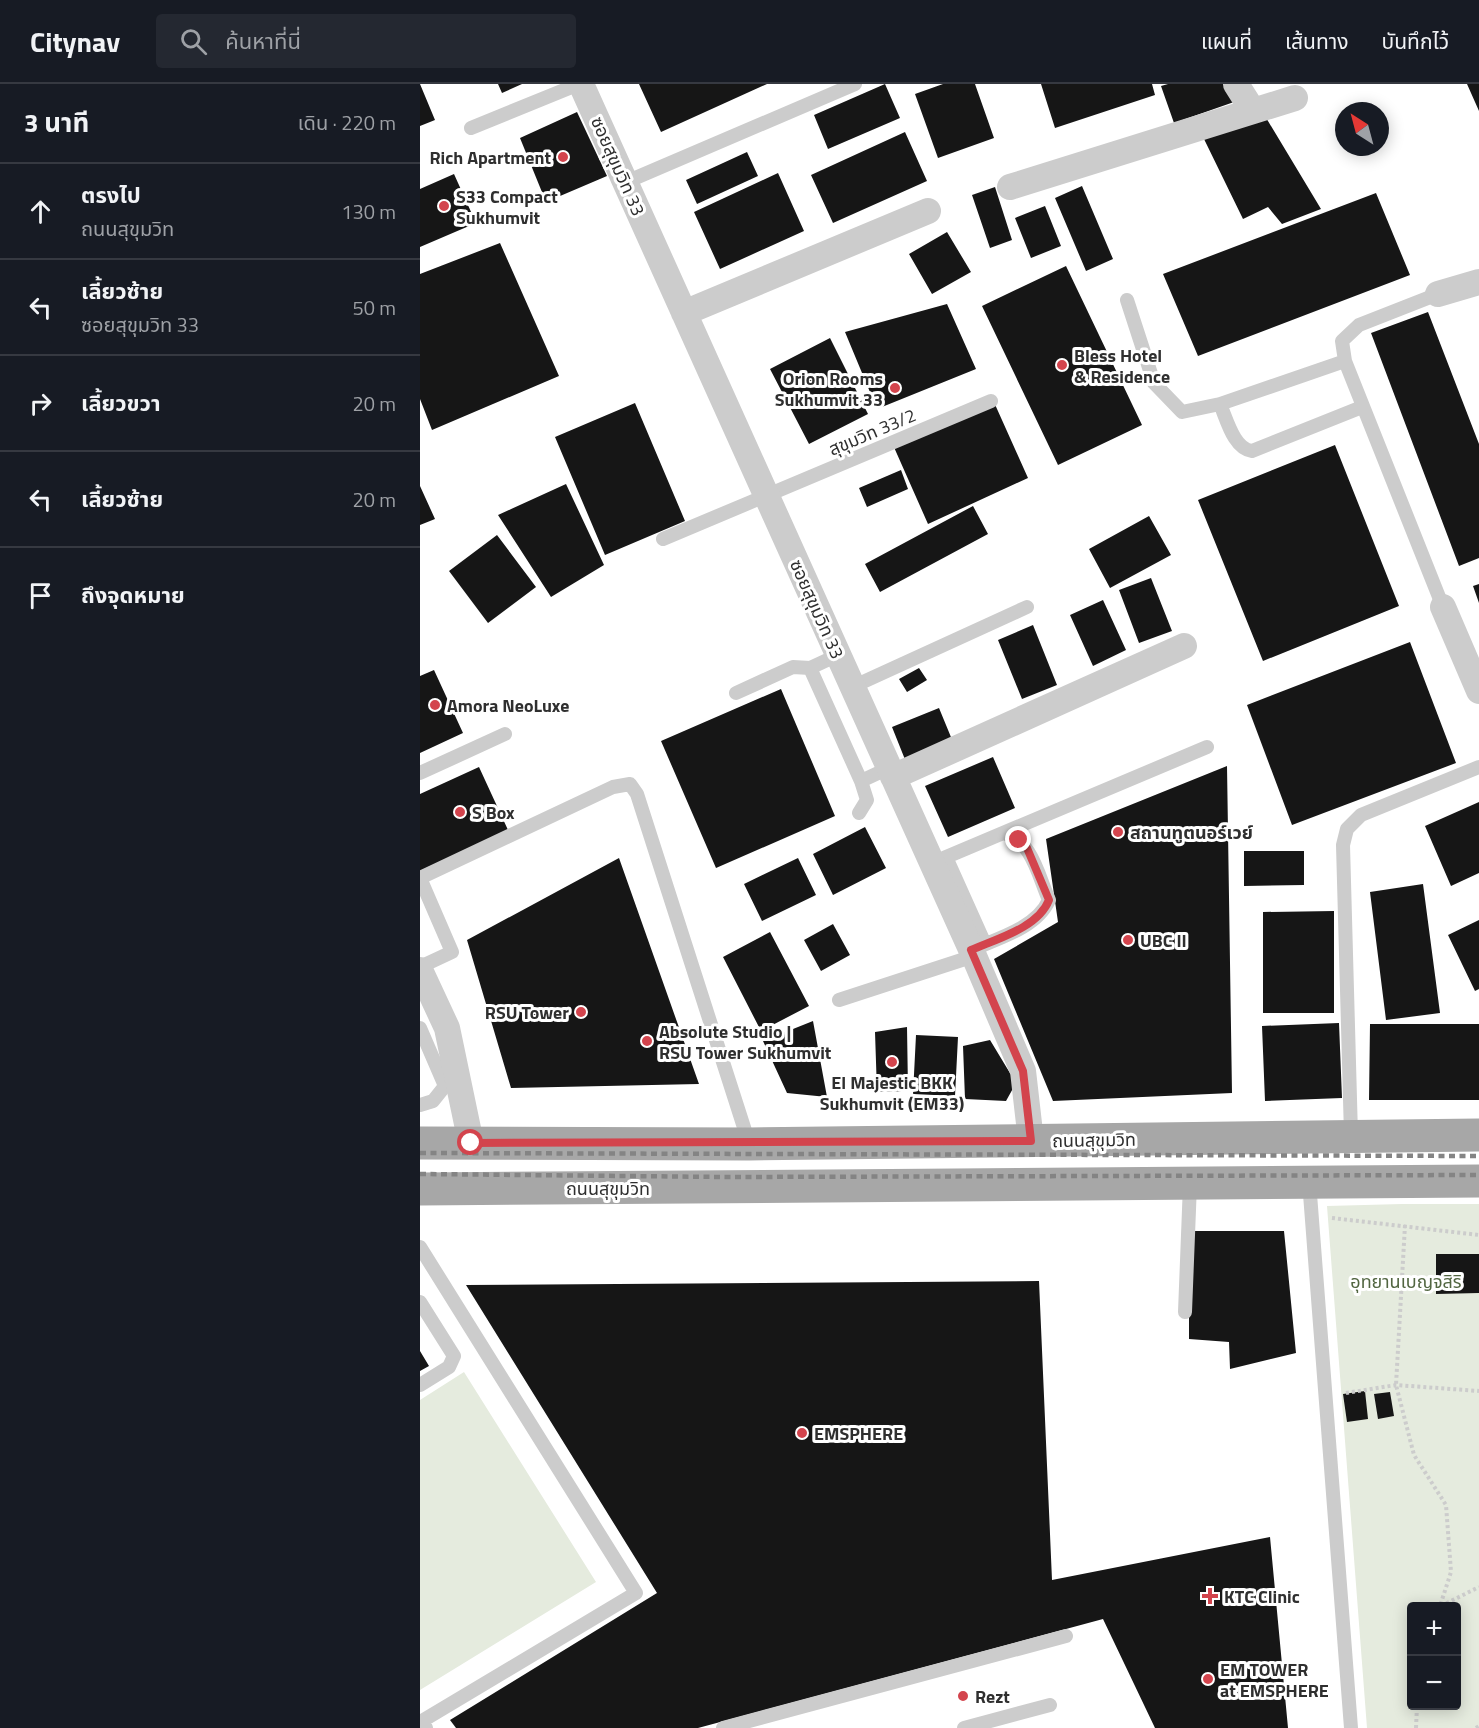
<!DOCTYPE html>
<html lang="th">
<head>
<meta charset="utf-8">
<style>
	:root { --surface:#171b24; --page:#242831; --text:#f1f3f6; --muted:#9ea1a6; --line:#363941 }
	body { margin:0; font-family:"Titillium Web","Noto Sans Thai",sans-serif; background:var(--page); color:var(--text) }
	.controls { position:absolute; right:18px; bottom:18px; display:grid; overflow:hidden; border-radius:6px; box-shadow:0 3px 15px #0003 }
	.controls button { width:54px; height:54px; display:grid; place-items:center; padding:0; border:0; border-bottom:2px solid var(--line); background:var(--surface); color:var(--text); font:30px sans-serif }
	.compass { position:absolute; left:915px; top:18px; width:54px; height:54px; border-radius:50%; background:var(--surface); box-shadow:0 3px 15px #0003; rotate:324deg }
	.stop { position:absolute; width:18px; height:18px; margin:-14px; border:4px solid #d3444d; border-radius:50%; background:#fff }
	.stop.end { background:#d3444d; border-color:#fff; box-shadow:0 2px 6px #0008 }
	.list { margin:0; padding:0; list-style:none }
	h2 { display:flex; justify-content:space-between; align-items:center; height:78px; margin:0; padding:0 24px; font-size:26px }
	h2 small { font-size:20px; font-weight:400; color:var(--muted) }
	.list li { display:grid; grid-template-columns:39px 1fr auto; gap:18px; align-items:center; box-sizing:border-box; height:96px; padding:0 24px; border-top:2px solid var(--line) }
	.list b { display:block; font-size:22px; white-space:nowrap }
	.list p { margin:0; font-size:20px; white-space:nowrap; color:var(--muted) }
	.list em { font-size:20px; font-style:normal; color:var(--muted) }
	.icon { flex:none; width:33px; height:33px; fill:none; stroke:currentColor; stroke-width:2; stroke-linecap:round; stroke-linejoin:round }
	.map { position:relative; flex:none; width:1059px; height:1644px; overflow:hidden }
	header { display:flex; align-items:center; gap:36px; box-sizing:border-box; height:84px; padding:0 30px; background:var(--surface); border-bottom:2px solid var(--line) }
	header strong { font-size:28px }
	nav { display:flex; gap:33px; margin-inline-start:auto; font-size:21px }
	.search { width:420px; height:54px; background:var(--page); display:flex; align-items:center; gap:15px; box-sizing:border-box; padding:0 21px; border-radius:6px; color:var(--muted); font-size:22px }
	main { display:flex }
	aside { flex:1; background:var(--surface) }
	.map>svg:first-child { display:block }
	.green { fill:#e5ebde; fill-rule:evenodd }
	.building { fill:#161616 }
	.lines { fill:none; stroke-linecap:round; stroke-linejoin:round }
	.path { stroke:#ccc; stroke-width:4; stroke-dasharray:3 3; stroke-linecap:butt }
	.lane { stroke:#ccc; stroke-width:14 }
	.street { stroke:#ccc; stroke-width:26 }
	.primary { stroke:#a7a7a7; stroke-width:33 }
	.rail { stroke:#848484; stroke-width:4.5; stroke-dasharray:6 4.5; stroke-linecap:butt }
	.route { stroke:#d3444d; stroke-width:8 }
	.poi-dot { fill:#d3444d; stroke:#fff; stroke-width:2 }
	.labels { text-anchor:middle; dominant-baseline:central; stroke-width:6; stroke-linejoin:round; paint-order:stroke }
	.poi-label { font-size:18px; font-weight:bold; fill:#2f2f2f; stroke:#fff; text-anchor:start }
	.street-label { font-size:18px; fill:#2f2f2f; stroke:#fff }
	.park-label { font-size:18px; fill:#526641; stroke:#fff }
</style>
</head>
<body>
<header>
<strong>Citynav</strong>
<div class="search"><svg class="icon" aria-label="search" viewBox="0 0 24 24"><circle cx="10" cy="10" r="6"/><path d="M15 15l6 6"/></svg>ค้นหาที่นี่</div>
<nav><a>แผนที่</a><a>เส้นทาง</a><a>บันทึกไว้</a></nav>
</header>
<main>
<aside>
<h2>3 นาที<small>เดิน · 220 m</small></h2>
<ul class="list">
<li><svg class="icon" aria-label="ahead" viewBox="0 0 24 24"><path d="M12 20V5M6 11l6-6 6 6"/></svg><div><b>ตรงไป</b><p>ถนนสุขุมวิท</p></div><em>130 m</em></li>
<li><svg class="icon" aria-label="left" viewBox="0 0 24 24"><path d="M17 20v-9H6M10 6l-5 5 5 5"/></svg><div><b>เลี้ยวซ้าย</b><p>ซอยสุขุมวิท 33</p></div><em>50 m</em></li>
<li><svg class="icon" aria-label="right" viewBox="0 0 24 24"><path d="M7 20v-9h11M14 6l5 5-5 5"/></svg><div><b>เลี้ยวขวา</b></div><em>20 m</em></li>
<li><svg class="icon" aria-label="left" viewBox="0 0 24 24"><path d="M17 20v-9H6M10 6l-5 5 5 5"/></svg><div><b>เลี้ยวซ้าย</b></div><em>20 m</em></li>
<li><svg class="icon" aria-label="arrive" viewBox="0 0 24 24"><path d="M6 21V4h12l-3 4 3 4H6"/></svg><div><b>ถึงจุดหมาย</b></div></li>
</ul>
</aside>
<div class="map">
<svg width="1059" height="1644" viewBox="0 0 1059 1644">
	<rect width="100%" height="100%" fill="#fff"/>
	<path class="green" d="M982 1120H1059V1644H947L907 1122ZM992 1522H1036V1622H992Z
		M44 1288 176 1498 0 1606V1316Z"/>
	<path class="building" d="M0 0 15 36 0 42Z
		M78 0H102L82 9Z
		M219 0H347L241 48Z
		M465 0 480 34 408 65 394 31Z
		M523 0H555L574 54 518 74 495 10Z
		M621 0H732L735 11 635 44Z
		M748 0H808L814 18 754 39 741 2Z
		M1047 0H1059V27Z
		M157 28 187 92 126 118 100 54Z
		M845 32 901 125 862 140 848 123 823 135 784 55Z
		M485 48 507 97 413 139 391 91Z
		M327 68 338 92 277 120 266 96Z
		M358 89 384 147 300 185 274 128Z
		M34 90 56 139 0 163V105Z
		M662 102 693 175 666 187 635 114Z
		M575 103 592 156 570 164 552 111Z
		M956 109 990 191 778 272 743 190Z
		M625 122 641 162 611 174 595 134Z
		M527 148 551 188 512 210 489 170Z
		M80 159 139 292 12 346 0 315V190Z
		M646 182 722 341 638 381 562 222Z
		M527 220 556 285 457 325 425 248Z
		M1008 228 1059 360V474L1039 482 951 249Z
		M410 254 448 330 389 360 350 285Z
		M573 316 608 394 508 440 473 361Z
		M215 319 265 437 185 471 135 353Z
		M915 361 979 522 843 577 778 416Z
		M481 386 488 405 447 423 439 404Z
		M146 400 184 481 131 513 78 431Z
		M0 402 15 435 0 441Z
		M553 422 568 450 460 508 445 480Z
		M729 432 751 471 690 504 669 465Z
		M77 451 116 503 68 539 29 487Z
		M731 494 752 547 719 559 699 506Z
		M1059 500V519L1053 502Z
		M683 516 706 566 673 582 650 531Z
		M613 541 637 601 602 615 578 556Z
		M990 558 1036 679 872 741 827 621Z
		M499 584 507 596 487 608 479 595Z
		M14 586 43 649 0 669V592Z
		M361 605 415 732 296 784 241 657Z
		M519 624 533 658 486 678 472 643Z
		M573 673 595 724 528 753 505 702Z
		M807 682 812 1009 633 1017 574 875 638 838 626 755Z
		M59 683 88 746 0 787V710Z
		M1059 718V789L1031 802 1005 742Z
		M445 743 466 784 413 811 393 770Z
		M824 767H884V801L824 802Z
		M199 774 279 1000 91 1004 47 856Z
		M378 774 396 811 342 837 324 800Z
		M1003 800 1020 929 966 936 950 808Z
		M914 827V929H843V828Z
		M1059 836V905L1055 907 1028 851Z
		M413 840 430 871 401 887 384 856Z
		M350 848 389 922 341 947 303 873Z
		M393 937 407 1013 367 1009 343 957Z
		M919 939 922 1014 845 1017 842 942Z
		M950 940H1059V1016H949Z
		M487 943 488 1007 457 1008 455 948Z
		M496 951 538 953 535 1012 493 1010Z
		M570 956 596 999 586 1017 545 1015 543 962Z
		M775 1147H864L876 1269 810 1285 809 1258 769 1255V1153Z
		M1016 1170H1059V1209L1016 1210Z
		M619 1197 632 1496 850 1453 868 1644H735L683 1535 278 1644H36L30 1636 237 1509 46 1201Z
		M0 1267 9 1282 0 1287Z
		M945 1307 948 1335 927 1338 923 1310Z
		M970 1308 974 1332 958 1335 954 1310Z"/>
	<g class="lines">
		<path class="path" d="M912 1134 1059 1151
			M985 1141 976 1301 994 1371 1026 1421 1031 1488 1020 1522
			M926 1309 976 1301 1059 1307
			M1021 1522 1059 1503
			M996 1644 997 1622
			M1056 1644 1059 1642"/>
		<path class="lane" d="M51 44 159 0
			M206 98 435 0
			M1018 210 939 241 922 257 925 277 1023 523
			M707 216 734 299 762 328 800 320 925 277
			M800 320C807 336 814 365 832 367L942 323
			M243 455 571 317
			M418 571 390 584 441 697 469 684
			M432 603 607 523
			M316 609 373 583 390 584
			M0 689 85 650
			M439 729 447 716 441 697
			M583 749 787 663
			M526 773 565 860
			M512 779 583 749C612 756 618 791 629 816 617 844 576 855 551 866
			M0 794 193 703 210 700 217 710 329 1059
			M0 883 32 868 0 794
			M419 916 554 872
			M0 944 25 1002 13 1017 0 1021
			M931 1051 923 761 927 745 941 731 1059 683
			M889 1097 931 1644
			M0 1163 216 1509 2 1637 6 1644
			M0 1218 34 1272 29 1283 0 1301
			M765 1228 770 1100
			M303 1644 646 1552
			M544 1644 630 1621"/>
		<path class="street" d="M161 0 554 872 603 987 611 1057
			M816 0 833 27
			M590 103 875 14
			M1018 210 1059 198
			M264 229 508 127
			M1023 523 1059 607
			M473 693 764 562
			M0 886 27 944 51 1059"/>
		<path class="primary" d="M0 1059 329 1060 1059 1051
			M0 1105 1059 1097"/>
		<path class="rail" d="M0 1069 1059 1072
			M0 1090 306 1093 1059 1091"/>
	</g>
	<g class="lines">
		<path class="route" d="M51 1059 611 1057 603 987 551 866C576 855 618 844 629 816L607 764 599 756"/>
	</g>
	<g class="poi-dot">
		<circle cx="143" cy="73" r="6"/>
		<circle cx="24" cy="122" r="6"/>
		<circle cx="642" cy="281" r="6"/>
		<circle cx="475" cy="304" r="6"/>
		<circle cx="15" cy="621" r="6"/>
		<circle cx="40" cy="728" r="6"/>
		<circle cx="698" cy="748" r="6"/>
		<circle cx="708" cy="856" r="6"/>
		<circle cx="161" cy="928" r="6"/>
		<circle cx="227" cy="957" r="6"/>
		<circle cx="472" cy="978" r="6"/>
		<circle cx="382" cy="1349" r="6"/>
		<path d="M787 1503h6v6h6v6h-6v6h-6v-6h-6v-6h6z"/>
		<circle cx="788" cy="1595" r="6"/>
		<circle cx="543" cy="1612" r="6"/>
	</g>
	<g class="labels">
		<g class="poi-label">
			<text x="131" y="73" text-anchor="end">Rich Apartment</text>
			<text x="36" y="112">S33 Compact<tspan x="36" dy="21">Sukhumvit</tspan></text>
			<text x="654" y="271">Bless Hotel<tspan x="654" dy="21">&amp; Residence</tspan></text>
			<text x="463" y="294" text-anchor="end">Orion Rooms<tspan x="463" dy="21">Sukhumvit 33</tspan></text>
			<text x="27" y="621">Amora NeoLuxe</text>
			<text x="52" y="728">S Box</text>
			<text x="710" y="748">สถานทูตนอร์เวย์</text>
			<text x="720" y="856">UBC II</text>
			<text x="149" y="928" text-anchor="end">RSU Tower</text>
			<text x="239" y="947">Absolute Studio |<tspan x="239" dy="21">RSU Tower Sukhumvit</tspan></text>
			<text x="472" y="998" text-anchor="middle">El Majestic BKK<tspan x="472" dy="21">Sukhumvit (EM33)</tspan></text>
			<text x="394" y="1349">EMSPHERE</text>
			<text x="804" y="1512">KTC Clinic</text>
			<text x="800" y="1585">EM TOWER<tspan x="800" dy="21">at EMSPHERE</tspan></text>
			<text x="555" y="1612">Rezt</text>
		</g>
		<g class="street-label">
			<text transform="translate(198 82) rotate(66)">ซอยสุขุมวิท 33</text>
			<text transform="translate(452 348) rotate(-23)">สุขุมวิท 33/2</text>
			<text transform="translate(397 525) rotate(66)">ซอยสุขุมวิท 33</text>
			<text transform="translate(674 1056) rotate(-1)">ถนนสุขุมวิท</text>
			<text x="188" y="1104">ถนนสุขุมวิท</text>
		</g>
		<g class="park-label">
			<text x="986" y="1197">อุทยานเบญจสิริ</text>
		</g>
	</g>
</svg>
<div class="controls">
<button>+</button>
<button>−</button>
</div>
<svg class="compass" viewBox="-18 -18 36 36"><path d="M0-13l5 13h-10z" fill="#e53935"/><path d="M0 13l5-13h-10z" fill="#9ea1a6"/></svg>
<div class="stop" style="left:51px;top:1059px"></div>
<div class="stop end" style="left:599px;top:756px"></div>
</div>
</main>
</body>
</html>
